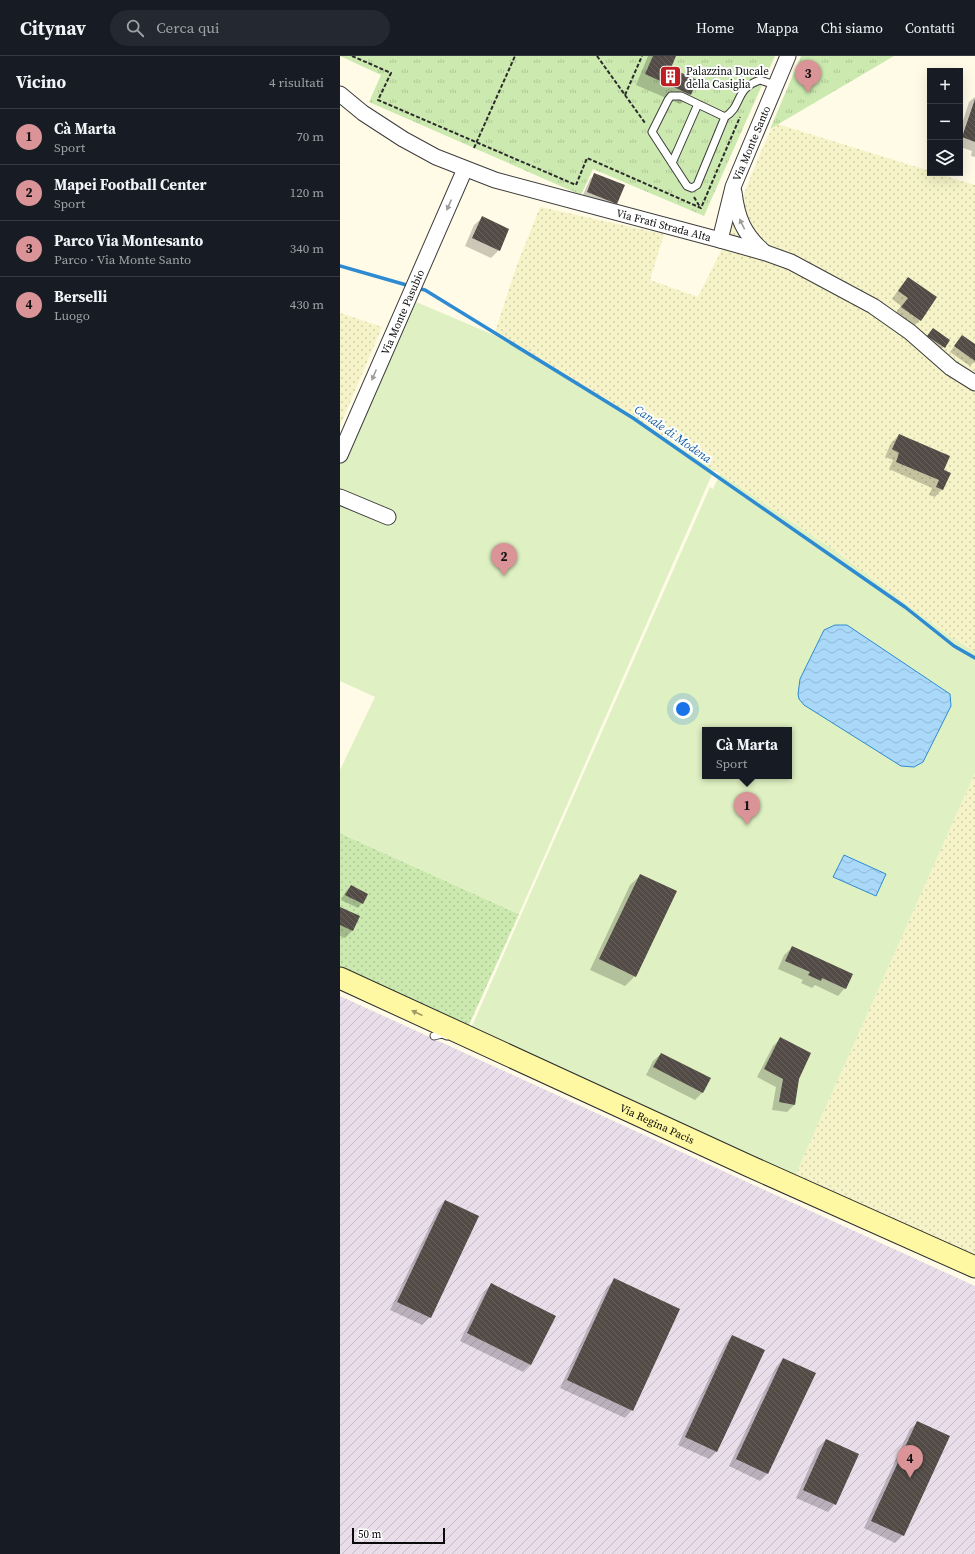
<!DOCTYPE html>
<html lang="it">
<head>
<meta charset="utf-8">
<style>
	:root { --surface:#171b24; --page:#242831; --text:#f1f3f6; --muted:#9ea1a6; --line:#363941; --accent:#da9396 }
	body { margin:0; font-family:"Source Serif 4",serif; background:var(--page); color:var(--text) }
	.controls { position:absolute; right:12px; top:12px; display:grid; overflow:hidden; border-radius:0px; box-shadow:0 4px 16px #0002 }
	.controls button { width:36px; height:36px; display:grid; place-items:center; padding:0; border:0; border-bottom:1px solid var(--line); background:var(--surface); color:var(--text); font:20px sans-serif }
	.scale { position:absolute; left:12px; bottom:10px; width:93px; box-sizing:border-box; padding-left:4px; border:2px solid #0a0a0a; border-top:0; font-size:11px; line-height:14px; white-space:nowrap; color:#0a0a0a; -webkit-text-stroke:3px #fff; paint-order:stroke }
	.you { position:absolute; left:343px; top:653px; width:14px; height:14px; margin:-10px; border:3px solid #fff; border-radius:50%; background:#1a73e8; box-shadow:0 0 0 6px #1a73e833 }
	.badge { display:grid; place-items:center; width:26px; height:26px; border-radius:50%; background:var(--accent); color:#111; font-size:13px; font-weight:700 }
	.pin { position:absolute; translate:-50% -33px; filter:drop-shadow(0 1px 2px #0008) }
	.pin::after { content:''; position:absolute; top:21px; width:14px; height:12px; background:inherit; clip-path:polygon(0 0,100% 0,50% 100%) }
	.popup { position:absolute; left:362px; top:671px; width:90px; height:52px; box-sizing:border-box; display:grid; place-content:center; border-radius:0px; background:var(--surface); filter:drop-shadow(0 1px 3px #0005); font-size:13px; white-space:nowrap; color:var(--muted) }
	.popup b { font-size:15px; color:var(--text) }
	.popup::after { content:''; position:absolute; left:50%; top:100%; margin-left:-8px; border:8px solid transparent; border-top-color:var(--surface) }
	.list { margin:0; padding:0; list-style:none }
	h2 { display:flex; justify-content:space-between; align-items:center; height:52px; margin:0; padding:0 16px; font-size:17px }
	h2 small { font-size:13px; font-weight:400; color:var(--muted) }
	.list li { display:grid; grid-template-columns:26px 1fr auto; gap:12px; align-items:center; box-sizing:border-box; height:56px; padding:0 16px; border-top:1px solid var(--line) }
	.list b { display:block; font-size:15px; white-space:nowrap }
	.list p { margin:0; font-size:13px; white-space:nowrap; color:var(--muted) }
	.list em { font-size:13px; font-style:normal; color:var(--muted) }
	.icon { flex:none; width:22px; height:22px; fill:none; stroke:currentColor; stroke-width:2; stroke-linecap:round; stroke-linejoin:round }
	.map { position:relative; flex:none; width:635px; height:1498px; overflow:hidden }
	header { display:flex; align-items:center; gap:24px; box-sizing:border-box; height:56px; padding:0 20px; background:var(--surface); border-bottom:1px solid var(--line) }
	header strong { font-size:19px }
	nav { display:flex; gap:22px; margin-inline-start:auto; font-size:14px }
	.search { width:280px; height:36px; background:var(--page); display:flex; align-items:center; gap:10px; box-sizing:border-box; padding:0 14px; border-radius:22px; color:var(--muted); font-size:15px }
	main { display:flex }
	aside { flex:1; background:var(--surface) }
	.map>svg:first-child { display:block }
	.industrial { fill:url(#industrial-furrows) }
	.farmland { fill:url(#farmland-dots) }
	.park { fill:url(#park-tufts) }
	.garden { fill:url(#garden-dots) }
	.pitch { fill:#dff1c2; fill-rule:evenodd }
	.water { fill:url(#water-waves); stroke:#2e8bd2 }
	.shadow { fill:#0003 }
	.lines { fill:none; stroke-linecap:round; stroke-linejoin:round }
	.stream { stroke:#2e8bd2; stroke-width:3.5 }
	.building { fill:url(#building-back-hatch) }
	.lane-casing { stroke:#3d3d3d; stroke-width:9 }
	.street-casing { stroke:#3d3d3d; stroke-width:17 }
	.secondary-casing { stroke:#2c2c2c; stroke-width:23 }
	.path { stroke:#2c2c2c; stroke-width:2; stroke-dasharray:4 2; stroke-linecap:butt }
	.lane { stroke:#fff; stroke-width:7 }
	.street { stroke:#fff; stroke-width:15 }
	.secondary { stroke:#fff8a2; stroke-width:21 }
	.oneway { fill:#9d9d9d }
	.oneway2 { fill:#9d9965 }
	.labels { text-anchor:middle; dominant-baseline:central; stroke-width:4; stroke-linejoin:round; paint-order:stroke }
	.poi-label { font-size:11px; fill:#0a0a0a; stroke:#fff; text-anchor:start }
	.street-label { font-size:11px; fill:#0a0a0a; stroke:#fff }
	.water-label { font-size:12px; font-style:italic; fill:#105c9f; stroke:#fff }
</style>
</head>
<body>
<header>
<strong>Citynav</strong>
<div class="search"><svg class="icon" aria-label="search" viewBox="0 0 24 24"><circle cx="10" cy="10" r="6"/><path d="M15 15l6 6"/></svg>Cerca qui</div>
<nav><a>Home</a><a>Mappa</a><a>Chi siamo</a><a>Contatti</a></nav>
</header>
<main>
<aside>
<h2>Vicino<small>4 risultati</small></h2>
<ul class="list">
<li><span class="badge">1</span><div><b>Cà Marta</b><p>Sport</p></div><em>70 m</em></li>
<li><span class="badge">2</span><div><b>Mapei Football Center</b><p>Sport</p></div><em>120 m</em></li>
<li><span class="badge">3</span><div><b>Parco Via Montesanto</b><p>Parco · Via Monte Santo</p></div><em>340 m</em></li>
<li><span class="badge">4</span><div><b>Berselli</b><p>Luogo</p></div><em>430 m</em></li>
</ul>
</aside>
<div class="map">
<svg width="635" height="1498" viewBox="0 0 635 1498">
	<defs>
		<pattern id="industrial-furrows" width="10" height="10" patternUnits="userSpaceOnUse"><rect width="10" height="10" fill="#e9ddea"/><path d="M-1 1l2-2M0 10L10 0M9 11l2-2" fill="none" stroke="#c6bcc7"/></pattern>
		<pattern id="farmland-dots" width="8" height="8" patternUnits="userSpaceOnUse"><rect width="8" height="8" fill="#f5f3c7"/><path d="M2 2h.1M6 6h.1" fill="none" stroke="#d1cfaa" stroke-width="1.8" stroke-linecap="round"/></pattern>
		<pattern id="park-tufts" width="24" height="20" patternUnits="userSpaceOnUse"><rect width="24" height="20" fill="#cceab0"/><path d="M3 7l-1-3M5 7V3M7 7l1-3M15 17l-1-3M17 17v-4M19 17l1-3" fill="none" stroke="#aec796"/></pattern>
		<pattern id="garden-dots" width="8" height="8" patternUnits="userSpaceOnUse"><rect width="8" height="8" fill="#cceab0"/><path d="M2 2h.1M6 6h.1" fill="none" stroke="#aec796" stroke-width="1.8" stroke-linecap="round"/></pattern>
		<pattern id="water-waves" width="16" height="10" patternUnits="userSpaceOnUse"><rect width="16" height="10" fill="#a9d8f9"/><path d="M0 5q4-4 8 0t8 0" fill="none" stroke="#90b8d4"/></pattern>
		<pattern id="building-back-hatch" width="6" height="6" patternUnits="userSpaceOnUse"><rect width="6" height="6" fill="#534b46"/><path d="M-1 5l2 2M0 0l6 6M5-1l2 2" fill="none" stroke="#67605c"/></pattern>
	</defs>
	<rect width="100%" height="100%" fill="#fffbe7"/>
	<path class="industrial" d="M0 940 635 1230V1498H0Z"/>
	<path class="farmland" d="M434 67 590 115V117H595L635 129V596L609 580 491 492 323 380 259 339 154 279 177 209 200 151 324 178 310 224 358 241 382 193 417 105Z
		M0 257 42 271 0 370Z
		M635 717V1200L455 1120Z"/>
	<path class="park" d="M0 0H435L364 160 253 113 241 139 29 46 41 19Z
		M461 0H554L430 73Z"/>
	<path class="garden" d="M0 777 179 858 129 969 0 911Z"/>
	<path class="pitch" d="M62 240 154 279 259 339 374 414 179 858 0 777V714L35 641 0 625V382Z
		M380 418 491 492 609 580 635 596V717L455 1120 160 1000 141 974 132 970 370 431 373 433ZM365 674H449V720H365Z"/>
	<path class="water" d="M495 569H507L610 638 611 650 583 706 574 711 561 710 464 649 459 643 458 638 460 623 484 574Z
		M504 799 546 818 536 840 493 821Z"/>
	<path class="shadow" d="M308 0H335L329 12 350 38 340 48 296 29Z
		M635 41V101L631 100 632 95 620 91V74L629 46Z
		M255 118 276 148 271 152 242 141 250 123Z
		M142 162 159 194 151 202 125 190 134 169Z
		M568 222 596 241 580 264 572 272 554 259 561 250 552 243 561 230Z
		M593 273 609 284 599 296 583 285Z
		M622 280 635 289V305L630 310 610 296Z
		M559 379 602 415V433L595 441 589 439 592 432 549 413 553 404 545 401 551 387Z
		M301 819 295 920 285 930 250 914 290 829Z
		M11 830 22 847 18 852 1 844 6 835Z
		M0 852 12 875 5 882 0 880Z
		M452 892 505 932 498 940 475 929 472 932 461 927 463 924 438 913 444 899Z
		M440 983 458 1023 454 1049 447 1056 432 1054 436 1031 417 1021 433 990Z
		M321 998 363 1036 355 1044 306 1019 313 1005Z
		M105 1145 90 1261 82 1269 50 1254 98 1153Z
		M274 1224 292 1354 285 1362 220 1332 267 1231Z
		M151 1229 190 1309 183 1316 120 1285 144 1236Z
		M392 1280 423 1295 376 1396 369 1403 338 1389 385 1288Z
		M443 1303 428 1417 420 1425 389 1410 436 1311Z
		M578 1366 563 1479 555 1487 524 1472 570 1373Z
		M486 1384 495 1448 488 1456 456 1442 478 1392Z"/>
	<g class="lines">
		<path class="stream" d="M0 210 70 230
			M76 232 85 234 293 362 565 551 614 590 635 602"/>
	</g>
	<path class="building" d="M313 0H336L331 12 357 24 351 39 305 18Z
		M635 43V86L622 81Z
		M254 117 285 129 277 148 247 136Z
		M142 160 169 173 160 195 132 182Z
		M568 221 597 241 581 265 561 251 568 242 558 235Z
		M593 272 610 284 605 292 587 280Z
		M622 279 635 288V305L614 290Z
		M559 378 610 400 604 414 611 417 603 434 596 431 599 424 556 406 559 397 552 393Z
		M300 818 337 835 296 921 259 903Z
		M11 829 28 838 23 848 5 839Z
		M0 851 20 860 13 875 0 869Z
		M452 890 513 918 506 933 482 922 481 925 468 919 470 916 445 905Z
		M440 981 471 997 459 1023 455 1049 439 1046 443 1023 424 1013Z
		M321 997 371 1022 363 1037 313 1011Z
		M105 1144 139 1160 91 1262 57 1246Z
		M274 1222 340 1253 293 1355 227 1324Z
		M151 1227 216 1260 191 1309 127 1277Z
		M392 1279 425 1294 377 1396 345 1381Z
		M443 1302 476 1317 428 1418 396 1403Z
		M577 1365 610 1380 564 1480 531 1465Z
		M486 1383 519 1398 496 1449 463 1434Z"/>
	<g class="lines">
		<defs>
			<path id="lane" d="M385 61 357 129 352 132 347 130 312 76 328 44 331 40H341L385 61C403 50 394 33 420 24L435 29
				M332 107 358 48
				M94 980 102 978 107 980"/>
			<g id="street">
				<path id="s1" d="M0 38 23 57 63 83 96 101 155 124 380 184 426 197 451 206 533 250 570 276 611 312 635 327"/>
				<path d="M394 136C397 162 404 178 423 195"/>
				<path id="s2" d="M380 184 393 131 448 0"/>
				<path id="s3" d="M0 399 125 113"/>
				<path d="M0 441 48 461"/>
			</g>
			<g id="secondary">
				<path id="s4" d="M0 922 409 1110 635 1211"/>
			</g>
		</defs>
		<use href="#lane" class="lane-casing"/>
		<use href="#street" class="street-casing"/>
		<use href="#secondary" class="secondary-casing"/>
		<path class="path" d="M12 0 51 17 38 44 236 129 247 102 361 152 400 61
			M257 0 305 67
			M285 39 302 0
			M134 92 175 0
			M354 141 360 151"/>
		<use href="#lane" class="lane"/>
		<use href="#street" class="street"/>
		<use href="#secondary" class="secondary"/>
	</g>
	<defs><path id="oneway-solid" d="M-6-.8H1V-3.2L6.5 0L1 3.2V.8H-6Z"/></defs>
	<g class="oneway">
		<use href="#oneway-solid" transform="translate(109 149) rotate(114)"/>
		<use href="#oneway-solid" transform="translate(402 168) rotate(-116)"/>
		<use href="#oneway-solid" transform="translate(34 319) rotate(113)"/>
	</g>
	<use class="oneway2" href="#oneway-solid" transform="translate(77 957) rotate(-156)"/>
	<defs>
		<symbol id="building-square" viewBox="-11 -11 22 22"><rect x="-9" y="-9" width="18" height="18" rx="4" fill="#be1e20" stroke="#fff"/><path d="M-4-6H4V6H1V3H-1V6H-4ZM-2.5-4.3h1.7v1.8h-1.7ZM.8-4.3h1.7v1.8H.8ZM-2.5-1h1.7V.8h-1.7ZM.8-1h1.7V.8H.8Z" fill="#fff"/></symbol>
	</defs>
	<g fill-rule="evenodd">
		<use href="#building-square" x="318" y="8" width="25" height="25"/>
	</g>
	<g class="labels">
		<g class="poi-label">
			<text x="346" y="15">Palazzina Ducale<tspan x="346" dy="13">della Casiglia</tspan></text>
		</g>
		<g class="street-label">
			<text stroke="none"><textPath href="#s2" startOffset="102">Via Monte Santo</textPath></text>
			<text stroke="none"><textPath href="#s1" startOffset="353">Via Frati Strada Alta</textPath></text>
			<text stroke="none"><textPath href="#s3" startOffset="156">Via Monte Pasubio</textPath></text>
			<text stroke="none"><textPath href="#s4" startOffset="349">Via Regina Pacis</textPath></text>
		</g>
		<g class="water-label">
			<text transform="translate(333 378) rotate(35)">Canale di Modena</text>
		</g>
	</g>
</svg>
<div class="controls">
<button>+</button>
<button>−</button>
<button><svg class="icon" aria-label="layers" viewBox="0 0 24 24"><path d="M12 4l9 5-9 5-9-5zM3 14l9 5 9-5"/></svg></button>
</div>
<div class="scale">50 m</div>
<div class="you"></div>
<div class="pin badge" style="left:407px;top:769px">1</div>
<div class="popup"><b>Cà Marta</b>Sport</div>
<div class="pin badge" style="left:164px;top:520px">2</div>
<div class="pin badge" style="left:468px;top:37px">3</div>
<div class="pin badge" style="left:570px;top:1422px">4</div>
</div>
</main>
</body>
</html>
